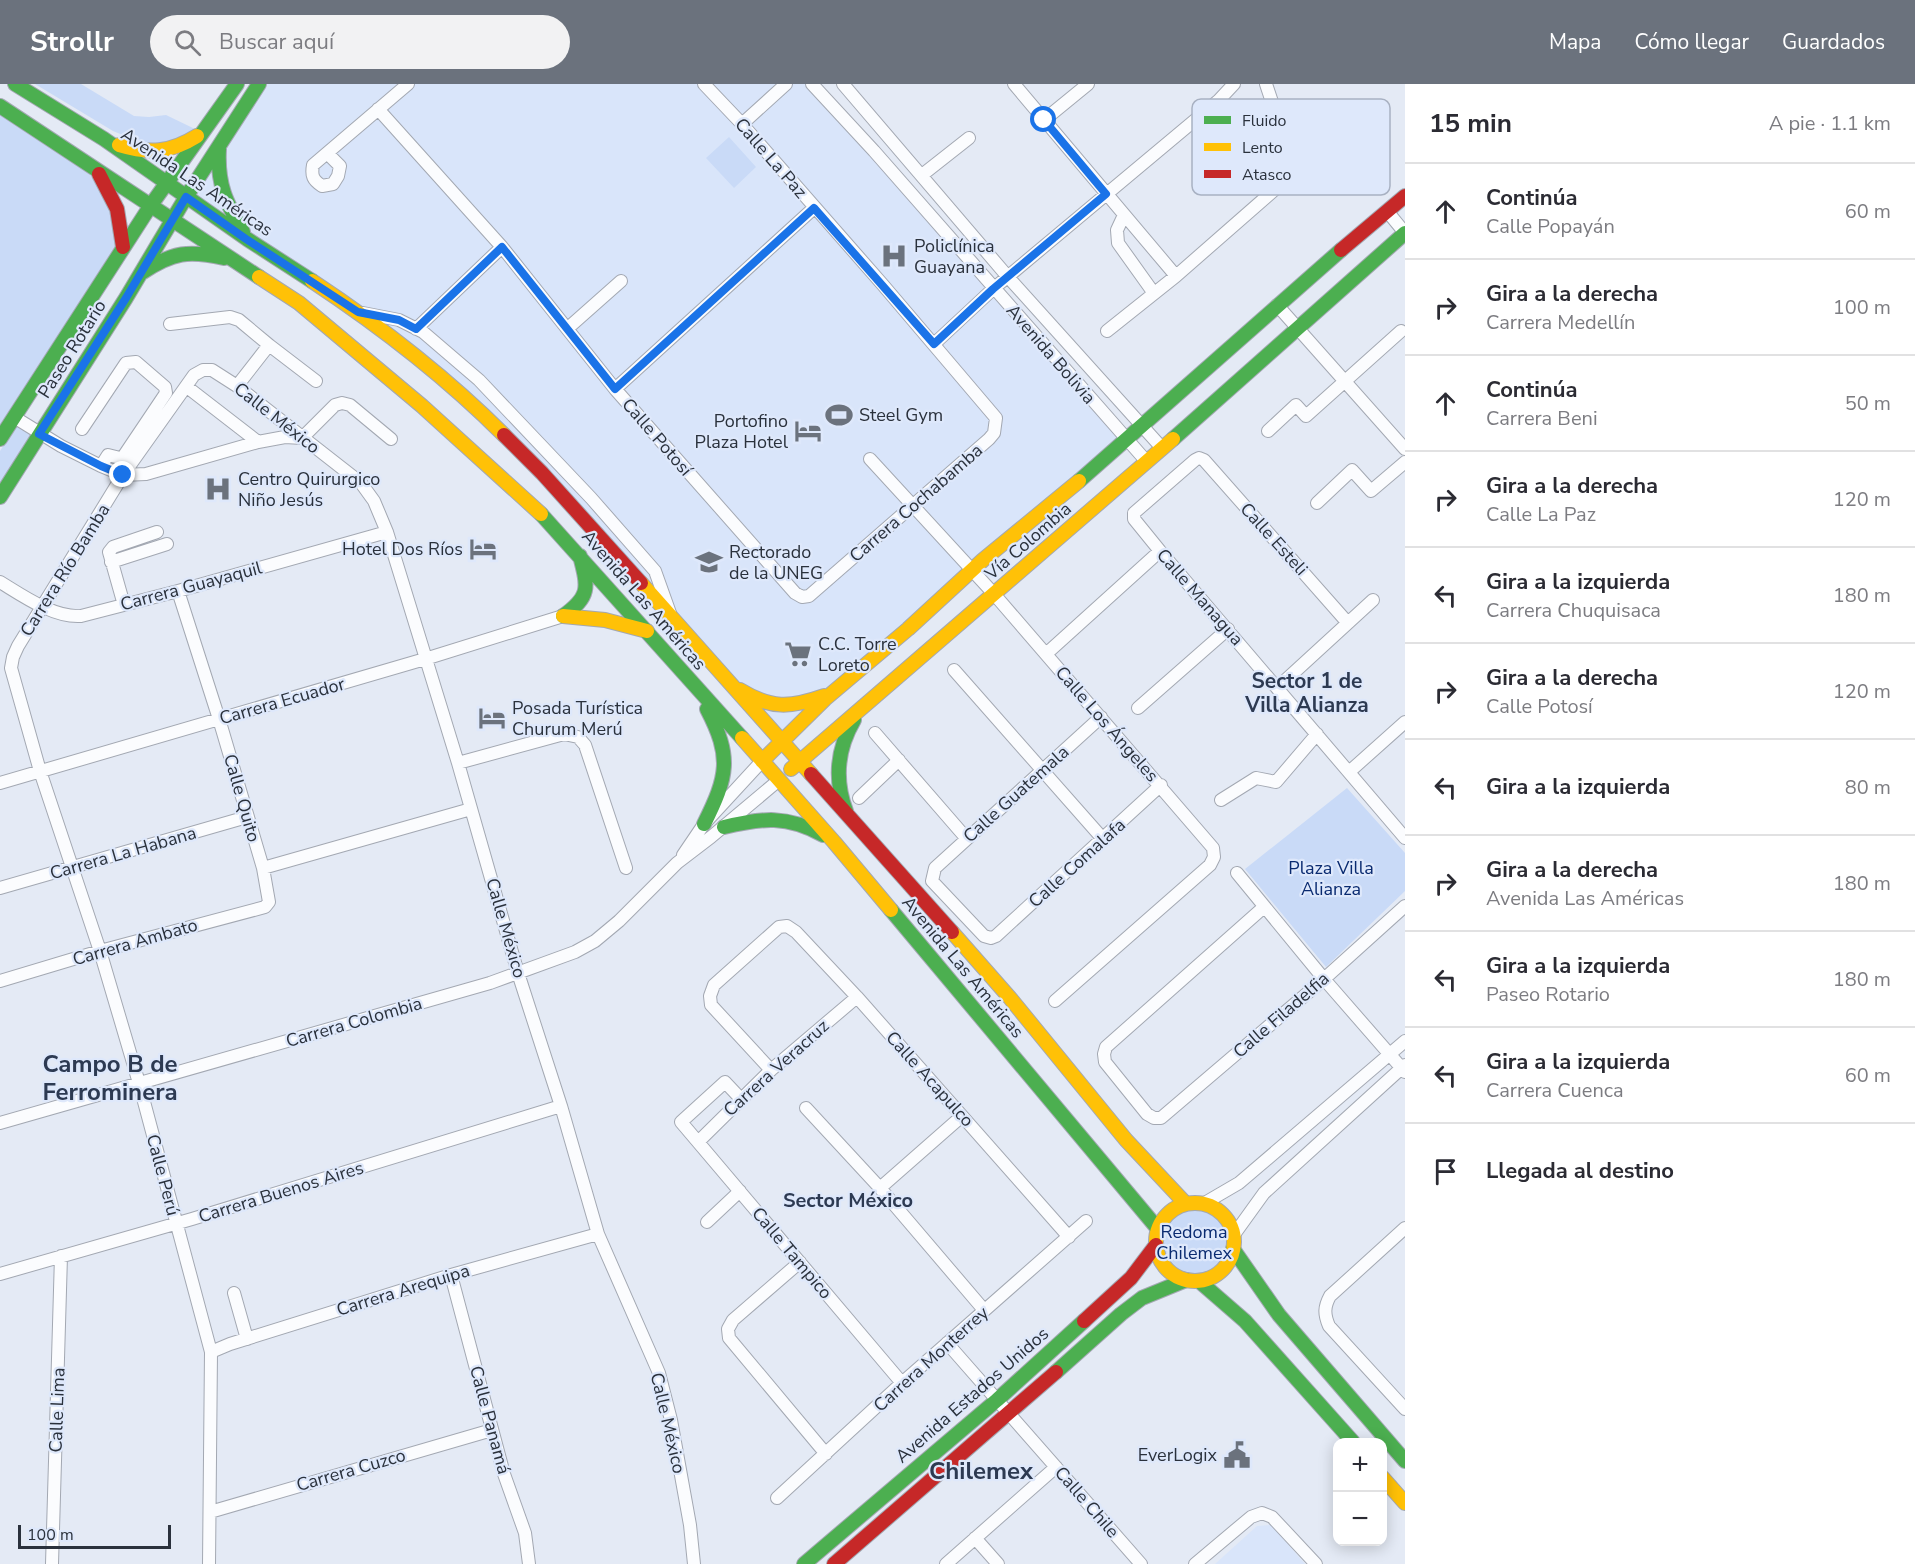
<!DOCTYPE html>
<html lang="es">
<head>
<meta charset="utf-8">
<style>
	:root { --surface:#fff; --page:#f2f2f3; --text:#2b2b33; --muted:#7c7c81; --line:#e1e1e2; --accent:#6b727d }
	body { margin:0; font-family:"Nunito Sans",sans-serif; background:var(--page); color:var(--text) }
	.controls { position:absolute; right:18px; bottom:18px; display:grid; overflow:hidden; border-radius:12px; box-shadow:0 3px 15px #0003 }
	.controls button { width:54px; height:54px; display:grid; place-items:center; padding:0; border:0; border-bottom:2px solid var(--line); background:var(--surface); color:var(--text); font:30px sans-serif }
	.scale { position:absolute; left:18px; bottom:15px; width:153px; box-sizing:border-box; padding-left:6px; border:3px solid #2a313c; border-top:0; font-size:16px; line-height:21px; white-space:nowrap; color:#2a313c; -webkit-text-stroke:4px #dee8fb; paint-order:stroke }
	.stop { position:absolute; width:18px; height:18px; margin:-14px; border:4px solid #1a73e8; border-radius:50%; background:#fff }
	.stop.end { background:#1a73e8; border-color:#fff; box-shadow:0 2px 6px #0008 }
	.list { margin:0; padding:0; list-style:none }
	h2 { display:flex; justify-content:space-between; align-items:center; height:78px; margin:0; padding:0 24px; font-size:26px }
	h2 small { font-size:20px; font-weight:400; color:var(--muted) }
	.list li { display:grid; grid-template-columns:39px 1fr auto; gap:18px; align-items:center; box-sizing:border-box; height:96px; padding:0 24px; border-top:2px solid var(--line) }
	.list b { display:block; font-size:22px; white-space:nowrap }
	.list p { margin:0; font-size:20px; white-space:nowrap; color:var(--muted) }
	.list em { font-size:20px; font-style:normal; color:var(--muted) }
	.icon { flex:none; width:33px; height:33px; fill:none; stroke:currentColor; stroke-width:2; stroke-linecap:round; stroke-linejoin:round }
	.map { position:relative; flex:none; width:1405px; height:1480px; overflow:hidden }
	header { display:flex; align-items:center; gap:36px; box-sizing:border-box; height:84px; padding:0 30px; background:var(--accent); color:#fff }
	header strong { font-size:28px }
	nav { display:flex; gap:33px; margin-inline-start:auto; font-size:21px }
	.search { width:420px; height:54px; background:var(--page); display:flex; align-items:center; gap:15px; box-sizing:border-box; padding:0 21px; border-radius:33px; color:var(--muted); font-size:22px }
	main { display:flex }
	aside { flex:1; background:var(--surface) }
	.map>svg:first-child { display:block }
	.built { fill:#d9e5fa }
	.green { fill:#c9daf7 }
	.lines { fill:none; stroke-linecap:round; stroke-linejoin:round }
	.street-casing { stroke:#a3a8b2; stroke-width:14 }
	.fast-casing { stroke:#a3a8b2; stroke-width:16 }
	.slow-casing { stroke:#a3a8b2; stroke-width:16 }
	.jam-casing { stroke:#a3a8b2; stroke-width:16 }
	.street { stroke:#fbfcfe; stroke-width:12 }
	.fast { stroke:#4caf50; stroke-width:14 }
	.slow { stroke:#ffc107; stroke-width:14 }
	.jam { stroke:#c62828; stroke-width:14 }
	.route { stroke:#1a73e8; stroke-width:8 }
	.labels { text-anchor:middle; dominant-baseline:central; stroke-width:4.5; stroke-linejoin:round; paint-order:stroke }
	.street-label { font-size:18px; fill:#2a313c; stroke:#dee8fb }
	.poi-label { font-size:18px; fill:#2a313c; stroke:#dee8fb; text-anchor:start }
	.park-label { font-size:18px; fill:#092a70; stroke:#dee8fb }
	.neighbourhood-label { font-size:20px; font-weight:bold; fill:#2d3a52; stroke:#dee8fb }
	.quarter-label { font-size:21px; font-weight:bold; fill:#2d3a52; stroke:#dee8fb }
	.district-label { font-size:24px; font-weight:bold; fill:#2d3a52; stroke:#dee8fb }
	.key { fill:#dee8fb; stroke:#a8b1c2; stroke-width:1.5 }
	.key-label { font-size:16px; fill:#2a313c }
</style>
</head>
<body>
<header>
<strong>Strollr</strong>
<div class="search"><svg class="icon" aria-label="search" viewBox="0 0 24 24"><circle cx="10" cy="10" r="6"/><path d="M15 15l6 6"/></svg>Buscar aquí</div>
<nav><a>Mapa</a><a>Cómo llegar</a><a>Guardados</a></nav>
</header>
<main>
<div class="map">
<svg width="1405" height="1480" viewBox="0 0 1405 1480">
	<rect width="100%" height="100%" fill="#e4eaf5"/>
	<path class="built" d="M259 0H812L1126 355 780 658 469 316 186 113Z
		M1271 1441 1305 1480H1215L1257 1442Z"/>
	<path class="green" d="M35 0H81L134 32 149 33 166 31 195 45 181 57 154 64 113 47Z
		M0 31 88 88 109 118 116 162 0 344Z
		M729 53 756 83 734 104 706 74Z
		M16 342 32 352 0 403V367Z
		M1347 704 1405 769V807L1326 883 1245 785Z
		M1162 1158a32 32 0 1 1 64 0a32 32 0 1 1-64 0Z"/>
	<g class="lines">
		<defs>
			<path id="street" d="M812 0 874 67 1147 378
				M843 0 1008 193 1162 364
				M1014 0 1176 192
				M378 25 502 163 615 305 795 509 802 513 809 512 989 355 994 349 996 334 883 201 742 40 704 0
				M1044 36 1088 0
				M742 40 786 0
				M327 69 340 82 338 92 333 100 322 102C313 96 311 92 313 81L408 0
				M922 91 969 54
				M1387 127 1405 149
				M1124 131 1117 146 1118 159 1153 208
				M1277 221 1405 365
				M363 229 399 236 423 248 479 296 591 414 655 487 670 529
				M170 240 230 233 239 236 269 261 237 302
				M568 244 621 197
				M416 245 502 163
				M1107 247 1176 192 1321 65 1273 21 1266 0
				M934 260 993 205 1219 16 1234 0
				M269 261 316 297
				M187 303 258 358
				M615 305 814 124
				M14 333 61 362 101 382 123 391 146 390 258 358 285 353 302 354 335 321 342 319 350 321 391 355
				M82 345 126 279 136 278 165 303 166 309 123 373 120 374 108 371 101 382
				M1268 347 1296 321 1306 332 1401 247
				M870 375 994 510 1213 764 1214 773 1210 781 1055 917
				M1317 419 1352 386 1371 407 1405 378
				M111 478 167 460
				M0 498C23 512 54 534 81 532L178 507 387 448
				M124 521 109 468 113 463 157 448
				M1347 538 1204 376 1199 374 1195 376 1134 429V435L1160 467 1405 754
				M1046 570 1160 467
				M954 586 1103 755
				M1277 604 1373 516
				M1138 624 1228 545
				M1101 633 935 784 932 797 984 852 991 854 996 852 1161 701
				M875 649 967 755
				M458 679 564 650 578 653 585 661 626 784
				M1349 688 1405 638
				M0 699 425 575 563 532
				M859 714 899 676
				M1221 716 1256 694 1276 698 1317 650
				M683 771 704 740 762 677
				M263 784 471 725
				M1237 789 1324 895 1405 988
				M0 804 247 733
				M1264 823 1106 963 1104 970 1105 978 1147 1030 1154 1034H1161L1324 895 1405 822
				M0 897 100 867 265 823 269 818 263 784 219 635 178 507
				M771 986 711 921 710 912 714 901 779 843 787 842 796 848 857 913 1069 1153
				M741 1015 725 998 681 1038 902 1299
				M806 1024 880 1104 984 1226
				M0 1039 490 899 575 868 595 857 619 837 677 779 711 753 779 696
				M698 1058 771 986 857 913
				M880 1104 962 1032
				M1203 1120 1239 1099 1405 957
				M707 1138 740 1107
				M1405 1144 1330 1212C1324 1223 1324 1230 1329 1242L1405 1325
				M1233 1152 1264 1109 1405 981
				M800 1178 733 1236 728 1245 729 1254 826 1370
				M0 1190 192 1135 561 1022
				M451 1191 504 1390 525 1449 529 1480
				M234 1209 247 1255
				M947 1259 1141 1480
				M211 1268 230 1260 451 1191 598 1150
				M777 1414 902 1299 1086 1137
				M210 1428 492 1346
				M975 1454 998 1480
				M52 1480 61 1172
				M209 1480 211 1268 139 999 100 867 40 687 11 584 13 573 18 562 123 391 194 291 203 286H212L237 302 361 399 374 417 387 448 458 679 518 889 561 1022 598 1150 659 1289 671 1336 690 1441 694 1480
				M946 1480 1056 1383
				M1195 1480 1251 1433 1262 1429 1272 1433 1316 1480"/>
			<path id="fast" d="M15 0 104 55 247 155 312 197
				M0 22 259 193
				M219 65C217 101 226 118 243 148
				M143 188C173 168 189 166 224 174
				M0 355 151 121 237 0
				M1173 355 1405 149
				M1079 397 1341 166
				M0 413 126 214 186 113 259 0
				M541 430 742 654
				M563 532C591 512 588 503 580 472
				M846 727C834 695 837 665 854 636
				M704 740C728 692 732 673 707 625
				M724 743C762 734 787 731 823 751
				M891 826 1158 1145
				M1233 1165 1279 1231 1405 1377
				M1199 1197 1245 1237 1353 1358
				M1056 1288 1121 1230 1142 1214 1186 1196
				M804 1480 997 1316 1084 1237"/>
			<path id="slow" d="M119 61C149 70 170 69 197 52
				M259 193 299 219 422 322 541 430
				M312 197C380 242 446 293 504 351
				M641 499 811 690
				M563 532 605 536 647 547
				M740 606C771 625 790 624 824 612
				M742 654 834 758 891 826
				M762 677 825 615 908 545 983 476 1079 397
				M791 685 1173 355
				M952 848 1010 914 1126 1056 1186 1120
				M1156 1158a39 39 0 1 1 78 0a39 39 0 1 1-78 0Z
				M1382 1393 1405 1419"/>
			<path id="jam" d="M99 90 117 125 123 163
				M1341 166 1405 112
				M504 351 542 389 641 499
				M811 690 952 848
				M1084 1237 1131 1194 1156 1161
				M834 1480 1056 1288"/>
		</defs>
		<use href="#street" class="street-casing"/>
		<use href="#fast" class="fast-casing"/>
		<use href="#slow" class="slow-casing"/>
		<use href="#jam" class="jam-casing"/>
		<use href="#street" class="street"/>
		<use href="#fast" class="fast"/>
		<use href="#slow" class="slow"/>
		<use href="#jam" class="jam"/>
	</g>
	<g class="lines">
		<path class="route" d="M123 391 101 382 39 350 126 214 186 113 246 155 358 228 399 236 416 245 502 163 615 305 814 124 934 260 993 205 1106 110 1044 36"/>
	</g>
	<defs>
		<symbol id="hospital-bare" viewBox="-9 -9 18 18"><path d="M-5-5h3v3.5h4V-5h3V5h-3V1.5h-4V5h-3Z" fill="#6b727d" stroke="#dee8fb" stroke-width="2.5" paint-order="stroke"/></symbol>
		<symbol id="stadium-bare" viewBox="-9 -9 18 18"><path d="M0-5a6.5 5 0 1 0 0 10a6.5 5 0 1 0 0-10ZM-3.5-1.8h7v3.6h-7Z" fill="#6b727d" stroke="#dee8fb" stroke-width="2.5" paint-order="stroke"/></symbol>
		<symbol id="hotel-bare" viewBox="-9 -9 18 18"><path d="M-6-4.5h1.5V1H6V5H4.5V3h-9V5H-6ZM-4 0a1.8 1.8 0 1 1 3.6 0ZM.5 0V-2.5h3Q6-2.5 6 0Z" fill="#6b727d" stroke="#dee8fb" stroke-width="2.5" paint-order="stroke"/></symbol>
		<symbol id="university-bare" viewBox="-9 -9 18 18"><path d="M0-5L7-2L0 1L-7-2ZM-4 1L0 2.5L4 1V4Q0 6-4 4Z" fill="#6b727d" stroke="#dee8fb" stroke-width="2.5" paint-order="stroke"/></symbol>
		<symbol id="supermarket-bare" viewBox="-9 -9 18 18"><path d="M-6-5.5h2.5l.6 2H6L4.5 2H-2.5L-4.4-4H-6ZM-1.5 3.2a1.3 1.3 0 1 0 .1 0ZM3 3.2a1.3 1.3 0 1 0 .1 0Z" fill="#6b727d" stroke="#dee8fb" stroke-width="2.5" paint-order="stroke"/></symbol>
		<symbol id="civic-bare" viewBox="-9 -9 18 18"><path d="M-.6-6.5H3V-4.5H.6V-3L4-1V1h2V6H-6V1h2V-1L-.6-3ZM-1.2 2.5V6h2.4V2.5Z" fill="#6b727d" stroke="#dee8fb" stroke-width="2.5" paint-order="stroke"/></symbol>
	</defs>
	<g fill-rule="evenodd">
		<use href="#hospital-bare" x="875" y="153" width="38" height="38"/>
		<use href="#stadium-bare" x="820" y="312" width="38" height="38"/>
		<use href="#hotel-bare" x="789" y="328" width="38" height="38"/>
		<use href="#hospital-bare" x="199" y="386" width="38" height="38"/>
		<use href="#hotel-bare" x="464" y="446" width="38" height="38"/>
		<use href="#university-bare" x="690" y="459" width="38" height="38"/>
		<use href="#supermarket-bare" x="779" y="551" width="38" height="38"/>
		<use href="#hotel-bare" x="473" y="615" width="38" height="38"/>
		<use href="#civic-bare" x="1218" y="1352" width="38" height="38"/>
	</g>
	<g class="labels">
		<g class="street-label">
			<text transform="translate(771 74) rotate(49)">Calle La Paz</text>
			<text transform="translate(197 98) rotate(34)">Avenida Las Américas</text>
			<text transform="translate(72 265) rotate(-58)">Paseo Rotario</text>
			<text transform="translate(1051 270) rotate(49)">Avenida Bolivia</text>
			<text transform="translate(277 334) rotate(38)">Calle México</text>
			<text transform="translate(657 353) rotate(49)">Calle Potosí</text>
			<text transform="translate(916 419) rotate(-41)">Carrera Cochabamba</text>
			<text transform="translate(1274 455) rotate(48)">Calle Esteli</text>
			<text transform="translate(1028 457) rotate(-41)">Vía Colombia</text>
			<text transform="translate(65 486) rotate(-58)">Carrera Río Bamba</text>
			<text transform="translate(191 502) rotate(-15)">Carrera Guayaquil</text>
			<text transform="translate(1200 513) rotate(49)">Calle Managua</text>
			<text transform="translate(644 516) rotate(49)">Avenida Las Américas</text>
			<text transform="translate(282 617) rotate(-16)">Carrera Ecuador</text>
			<text transform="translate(1107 640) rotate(49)">Calle Los Ángeles</text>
			<text transform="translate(1016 710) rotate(-42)">Calle Guatemala</text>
			<text transform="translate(242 714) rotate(74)">Calle Quito</text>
			<text transform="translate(123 769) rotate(-16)">Carrera La Habana</text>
			<text transform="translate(1077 779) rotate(-42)">Calle Comalafa</text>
			<text transform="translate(506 844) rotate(74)">Calle México</text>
			<text transform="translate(135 858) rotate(-16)">Carrera Ambato</text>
			<text transform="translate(963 883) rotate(50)">Avenida Las Américas</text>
			<text transform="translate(1281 931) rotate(-41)">Calle Filadelfia</text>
			<text transform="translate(354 938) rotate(-16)">Carrera Colombia</text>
			<text transform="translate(776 984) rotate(-42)">Carrera Veracruz</text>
			<text transform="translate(930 995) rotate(48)">Calle Acapulco</text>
			<text transform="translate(163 1091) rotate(75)">Calle Perú</text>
			<text transform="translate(281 1108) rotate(-17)">Carrera Buenos Aires</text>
			<text transform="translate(792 1169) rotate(50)">Calle Tampico</text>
			<text transform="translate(403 1206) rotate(-17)">Carrera Arequipa</text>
			<text transform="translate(931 1275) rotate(-42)">Carrera Monterrey</text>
			<text transform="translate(972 1311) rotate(-41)">Avenida Estados Unidos</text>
			<text transform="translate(57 1326) rotate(-88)">Calle Lima</text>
			<text transform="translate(490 1336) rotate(75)">Calle Panamá</text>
			<text transform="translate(668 1339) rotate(77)">Calle México</text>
			<text transform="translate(351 1386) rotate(-16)">Carrera Cuzco</text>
			<text transform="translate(1087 1418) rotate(49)">Calle Chile</text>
		</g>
		<g class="poi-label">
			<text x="914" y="162">Policlínica<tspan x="914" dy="21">Guayana</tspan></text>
			<text x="859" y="331">Steel Gym</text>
			<text x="788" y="337" text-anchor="end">Portofino<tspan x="788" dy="21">Plaza Hotel</tspan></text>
			<text x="238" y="395">Centro Quirurgico<tspan x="238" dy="21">Niño Jesús</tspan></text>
			<text x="463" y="465" text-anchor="end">Hotel Dos Ríos</text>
			<text x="729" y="468">Rectorado<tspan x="729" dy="21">de la UNEG</tspan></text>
			<text x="818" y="560">C.C. Torre<tspan x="818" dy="21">Loreto</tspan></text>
			<text x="512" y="624">Posada Turística<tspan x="512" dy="21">Churum Merú</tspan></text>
			<text x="1217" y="1371" text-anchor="end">EverLogix</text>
		</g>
		<g class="park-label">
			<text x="1331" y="784">Plaza Villa<tspan x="1331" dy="21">Alianza</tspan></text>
			<text x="1194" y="1148">Redoma<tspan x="1194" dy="21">Chilemex</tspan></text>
		</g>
		<g class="neighbourhood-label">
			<text x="848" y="1116">Sector México</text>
		</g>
		<g class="quarter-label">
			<text x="1307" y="597">Sector 1 de<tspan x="1307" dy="24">Villa Alianza</tspan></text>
		</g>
		<g class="district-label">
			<text x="110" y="980">Campo B de<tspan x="110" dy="28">Ferrominera</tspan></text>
			<text x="981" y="1387">Chilemex</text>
		</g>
	</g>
	<rect x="1192" y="15" width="198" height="96" rx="9" class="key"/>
	<rect x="1204" y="32" width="27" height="8" fill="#4caf50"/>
	<rect x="1204" y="59" width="27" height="8" fill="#ffc107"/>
	<rect x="1204" y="86" width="27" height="8" fill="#c62828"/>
	<g class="key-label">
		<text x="1242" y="42">Fluido</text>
		<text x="1242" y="69">Lento</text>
		<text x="1242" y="96">Atasco</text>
	</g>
</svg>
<div class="controls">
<button>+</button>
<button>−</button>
</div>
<div class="scale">100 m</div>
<div class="stop" style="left:1044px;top:36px"></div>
<div class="stop end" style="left:123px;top:391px"></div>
</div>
<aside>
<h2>15 min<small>A pie · 1.1 km</small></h2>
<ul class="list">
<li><svg class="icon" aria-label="ahead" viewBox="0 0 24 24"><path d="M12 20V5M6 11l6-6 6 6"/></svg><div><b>Continúa</b><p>Calle Popayán</p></div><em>60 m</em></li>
<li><svg class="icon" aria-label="right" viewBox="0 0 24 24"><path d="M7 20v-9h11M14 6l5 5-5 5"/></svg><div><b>Gira a la derecha</b><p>Carrera Medellín</p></div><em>100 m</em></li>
<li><svg class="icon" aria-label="ahead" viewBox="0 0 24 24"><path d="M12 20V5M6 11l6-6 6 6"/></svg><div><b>Continúa</b><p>Carrera Beni</p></div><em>50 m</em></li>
<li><svg class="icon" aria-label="right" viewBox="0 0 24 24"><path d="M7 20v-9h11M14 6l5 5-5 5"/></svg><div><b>Gira a la derecha</b><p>Calle La Paz</p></div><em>120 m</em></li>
<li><svg class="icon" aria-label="left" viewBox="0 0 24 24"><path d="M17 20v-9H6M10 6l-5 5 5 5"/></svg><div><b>Gira a la izquierda</b><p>Carrera Chuquisaca</p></div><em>180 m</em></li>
<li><svg class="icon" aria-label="right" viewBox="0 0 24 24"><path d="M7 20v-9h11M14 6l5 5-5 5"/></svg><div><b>Gira a la derecha</b><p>Calle Potosí</p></div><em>120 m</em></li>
<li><svg class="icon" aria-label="left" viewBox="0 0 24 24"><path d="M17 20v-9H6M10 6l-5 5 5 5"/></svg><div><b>Gira a la izquierda</b></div><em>80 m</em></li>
<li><svg class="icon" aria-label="right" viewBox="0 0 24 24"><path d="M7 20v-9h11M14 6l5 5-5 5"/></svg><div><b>Gira a la derecha</b><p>Avenida Las Américas</p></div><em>180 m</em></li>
<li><svg class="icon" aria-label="left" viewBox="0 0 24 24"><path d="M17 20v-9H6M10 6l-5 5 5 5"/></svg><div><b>Gira a la izquierda</b><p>Paseo Rotario</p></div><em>180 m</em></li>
<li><svg class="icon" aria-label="left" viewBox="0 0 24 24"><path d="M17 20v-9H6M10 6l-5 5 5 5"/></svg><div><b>Gira a la izquierda</b><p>Carrera Cuenca</p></div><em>60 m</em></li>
<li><svg class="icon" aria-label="arrive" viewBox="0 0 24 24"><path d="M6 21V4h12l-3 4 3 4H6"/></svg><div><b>Llegada al destino</b></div></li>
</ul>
</aside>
</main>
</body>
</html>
